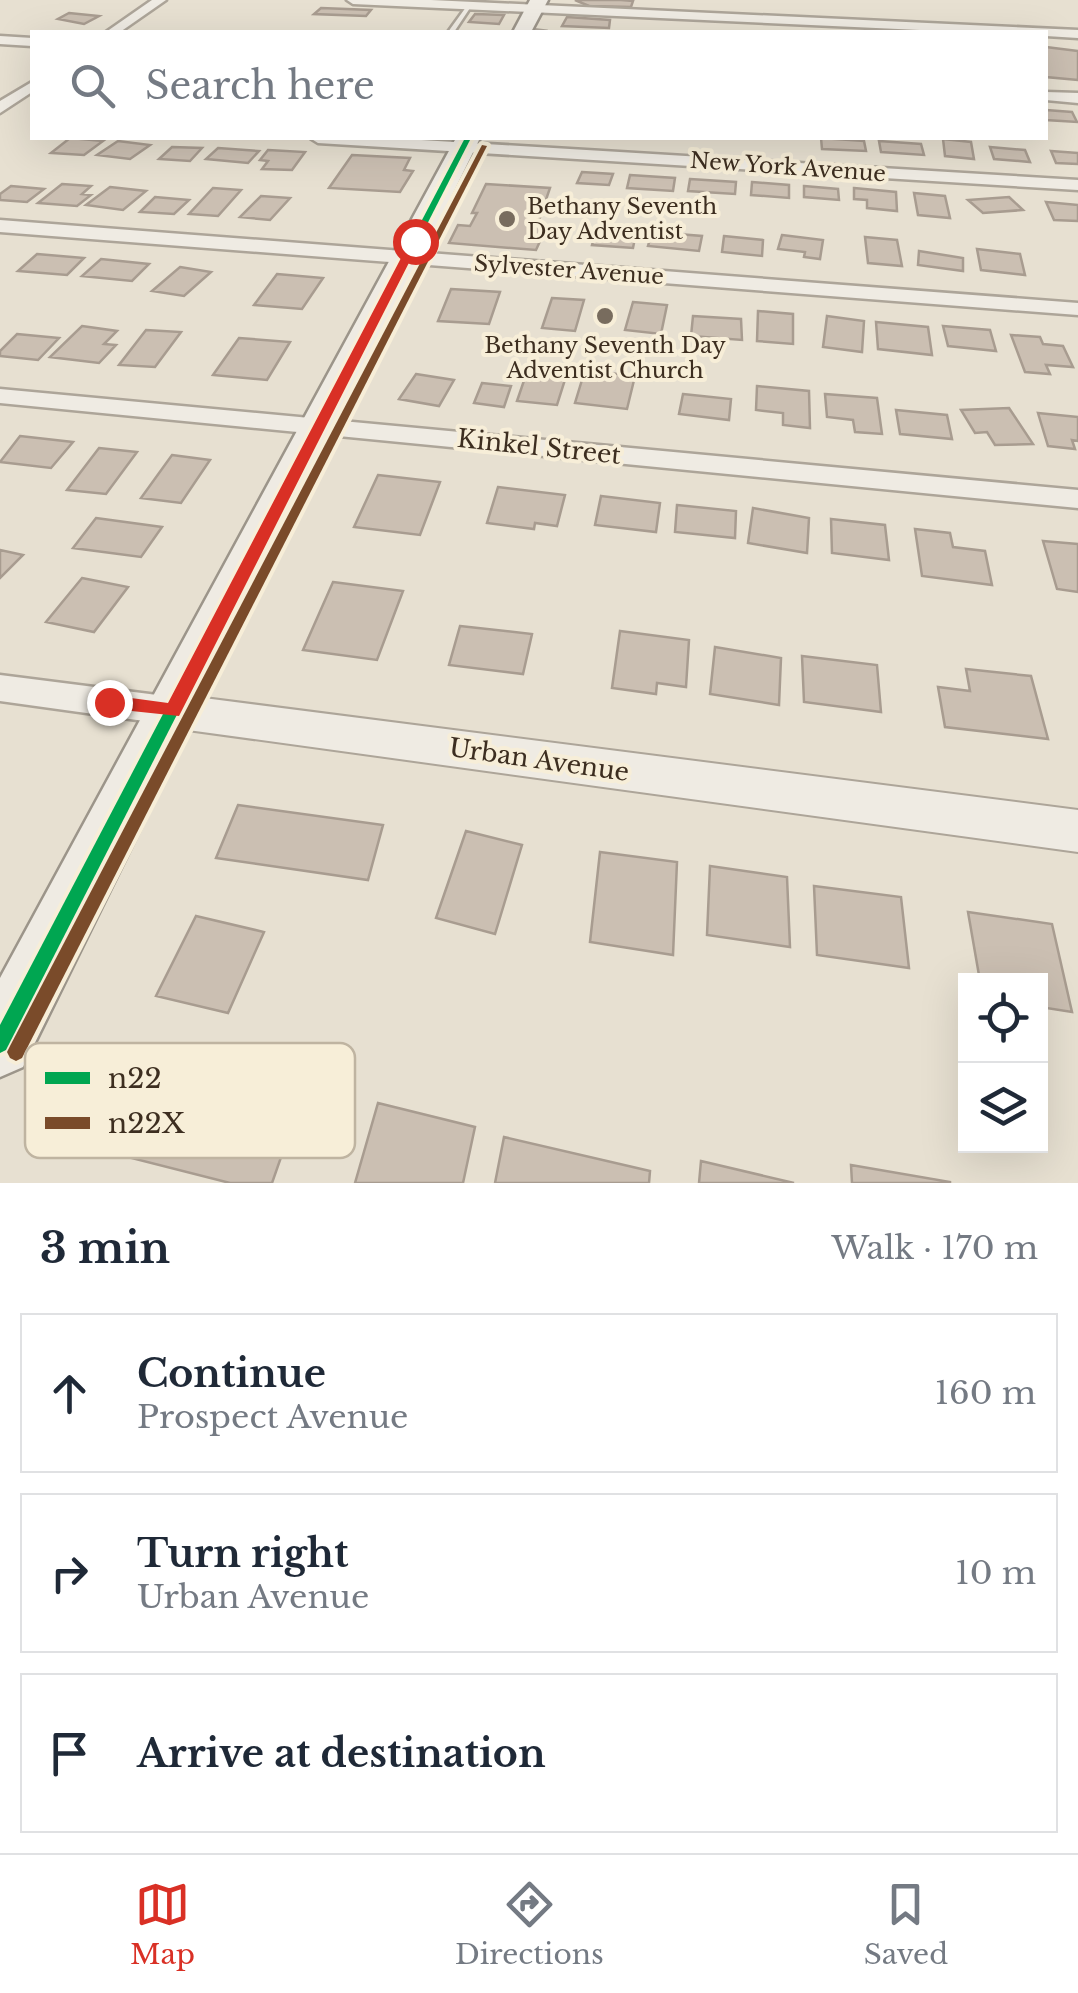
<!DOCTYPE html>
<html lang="en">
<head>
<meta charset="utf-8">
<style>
	:root { --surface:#fff; --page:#f6f6f7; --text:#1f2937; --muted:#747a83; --line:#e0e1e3; --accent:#d93025 }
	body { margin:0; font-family:"Libre Baskerville",serif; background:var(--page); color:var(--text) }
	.controls { position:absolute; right:30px; bottom:30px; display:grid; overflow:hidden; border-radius:0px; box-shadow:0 10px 40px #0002 }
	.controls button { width:90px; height:90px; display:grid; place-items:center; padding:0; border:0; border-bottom:2px solid var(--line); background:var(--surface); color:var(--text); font:50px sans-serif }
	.stop { position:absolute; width:30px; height:30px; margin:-22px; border:8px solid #d93025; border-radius:50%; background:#fff }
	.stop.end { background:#d93025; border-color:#fff; box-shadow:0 2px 10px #0008 }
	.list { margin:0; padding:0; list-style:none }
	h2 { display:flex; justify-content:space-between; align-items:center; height:130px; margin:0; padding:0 40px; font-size:42px }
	h2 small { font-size:32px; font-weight:400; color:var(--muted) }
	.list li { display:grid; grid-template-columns:65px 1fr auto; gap:30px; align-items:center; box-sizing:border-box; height:160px; margin:0 20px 20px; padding:0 20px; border:2px solid var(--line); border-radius:0px }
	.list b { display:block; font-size:38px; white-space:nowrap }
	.list p { margin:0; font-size:32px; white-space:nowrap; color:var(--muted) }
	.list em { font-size:32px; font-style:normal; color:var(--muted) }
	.icon { flex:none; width:55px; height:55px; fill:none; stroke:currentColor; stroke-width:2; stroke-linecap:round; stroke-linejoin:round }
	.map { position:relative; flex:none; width:1078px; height:1183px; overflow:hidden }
	.search { position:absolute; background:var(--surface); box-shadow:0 10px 40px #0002; left:30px; right:30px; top:30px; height:110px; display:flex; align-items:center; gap:25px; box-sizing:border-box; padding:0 35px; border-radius:0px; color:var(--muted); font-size:38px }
	.sheet { height:670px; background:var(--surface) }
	nav { display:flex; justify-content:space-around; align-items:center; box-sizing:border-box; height:140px; border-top:2px solid var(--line); background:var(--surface); font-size:28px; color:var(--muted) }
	nav a { display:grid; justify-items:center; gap:5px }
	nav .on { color:var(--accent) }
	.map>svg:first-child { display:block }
	.building { fill:#cbbfb2; stroke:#a89c90; stroke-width:2.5 }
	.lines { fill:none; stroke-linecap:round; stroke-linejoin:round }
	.service-casing { stroke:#ada599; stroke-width:5 }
	.minor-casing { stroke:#ada599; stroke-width:5 }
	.tertiary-casing { stroke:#ada599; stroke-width:4 }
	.secondary-casing { stroke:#9c958a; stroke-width:5 }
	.service { fill:#efebe3; fill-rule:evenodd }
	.minor { fill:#efebe3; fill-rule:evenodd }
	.tertiary { fill:#efebe3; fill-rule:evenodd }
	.secondary { fill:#efebe3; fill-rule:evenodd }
	.bus-1-casing { stroke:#f7eed8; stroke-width:8 }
	.bus-2-casing { stroke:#f7eed8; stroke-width:8 }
	.bus-1 { fill:#00a651; fill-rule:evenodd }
	.bus-2 { fill:#7a4b2a; fill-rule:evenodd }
	.route { fill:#d93025 }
	.poi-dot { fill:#786c5e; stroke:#f7eed8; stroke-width:4 }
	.labels { text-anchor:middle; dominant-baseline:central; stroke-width:8; stroke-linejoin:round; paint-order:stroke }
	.far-street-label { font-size:22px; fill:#3d2e20; stroke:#f7eed8 }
	.far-poi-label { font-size:22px; fill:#3d2e20; stroke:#f7eed8; text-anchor:start }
	.street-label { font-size:25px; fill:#3d2e20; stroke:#f7eed8 }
	.key { fill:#f7eed8; stroke:#bfb4a1; stroke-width:2.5 }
	.key-label { font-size:28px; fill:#3d2e20 }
</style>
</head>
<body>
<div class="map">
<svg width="1078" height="1183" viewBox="0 0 1078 1183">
	<rect width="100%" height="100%" fill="#e7e0d1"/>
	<path class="building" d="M575 0H621L633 1 631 7 589 6Z
		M321 8 371 10 366 16 314 14Z
		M69 13 99 16 84 24 58 19Z
		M475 14 504 15 499 24 469 22Z
		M567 17 610 20 609 28 562 26Z
		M1046 47 1078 51V80L1046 77Z
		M1046 110 1072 112 1077 122 1046 120Z
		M70 138 103 141 84 155 51 153Z
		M821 138 864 141 866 151 822 149Z
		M943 139 971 142 974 159 945 156Z
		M118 141 150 145 130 159 97 155Z
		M879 141 921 144 924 155 881 152Z
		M172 147 202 148 190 161 159 159Z
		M990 147 1025 150 1030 162 994 159Z
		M218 148 259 151 248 163 206 159Z
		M268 150 305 152 292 170 262 169 268 161 260 160Z
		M1051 151 1078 153V164L1056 163Z
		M352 155 410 158 404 170 413 171 400 192 329 188Z
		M582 172 613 174 609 185 577 183Z
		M630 175 675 178 673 191 627 188Z
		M690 179 736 182 735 194 688 191Z
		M752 182 789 185V198L751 195Z
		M62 184 91 186 82 194 91 195 77 206 38 203Z
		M486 184 550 188 537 226H547L536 250 449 243 458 225 470 226 477 213H472Z
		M11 186 44 189 27 202 0 200V194Z
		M804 186 838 189 839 200 804 197Z
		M110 187 146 191 123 210 86 205Z
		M213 188 241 190 218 216 189 214Z
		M854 188 896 192 897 211 867 208V200L854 199Z
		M914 193 945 196 950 218 918 215Z
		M261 196 290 198 270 220 240 217Z
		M155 197 189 200 174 214 140 212Z
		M1009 197 1023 210 983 213 968 200Z
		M1046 202 1078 205V221L1054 220Z
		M596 230 636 233 633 248 592 245Z
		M652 232 702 236 699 251 648 246Z
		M782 235 823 240 820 259 804 257 805 252 778 249Z
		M724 236 763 240 762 256 722 252Z
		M865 237 897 240 902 266 868 263Z
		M977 249 1020 254 1025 275 981 270Z
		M919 251 963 258V271L918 265Z
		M37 254 84 258 67 275 18 271Z
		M101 259 149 264 132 281 82 276Z
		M180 267 211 272 184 296 152 291Z
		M277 274 323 278 302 309 254 305Z
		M451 289 500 292 489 324 438 321Z
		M552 298 584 300 575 331 542 328Z
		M633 302 667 305 661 334 625 330Z
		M758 311 793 314V344L757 341Z
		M693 316 741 319 742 340 691 336Z
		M827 316 864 321 862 352 823 347Z
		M876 322 928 327 932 355 878 349Z
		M82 326 117 331 104 344 116 345 99 363 50 357Z
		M943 326 990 330 996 351 948 346Z
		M146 330 181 332 155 367 119 365Z
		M17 334 59 338 38 360 0 356V351Z
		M1011 335 1040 337 1043 344 1063 346 1073 367 1046 365 1050 374 1025 372Z
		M239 338 290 342 267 380 213 375Z
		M530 363 569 367 557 405 517 401Z
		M585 370 635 376 627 409 575 403Z
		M416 374 454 380 439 406 399 399Z
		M482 383 511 386 504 407 474 403Z
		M757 386 809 391 810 428 783 425V413L756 410Z
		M683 394 731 399 729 420 679 414Z
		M825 394 877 398 882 434 855 432 853 420 827 417Z
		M1009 408 1033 444 995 445 987 432 975 433 961 410Z
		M896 410 947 415 952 439 900 434Z
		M1038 413 1078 417V441L1072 440 1075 449 1048 446Z
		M20 436 73 442 51 468 0 462Z
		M99 448 137 452 106 494 67 490Z
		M172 455 210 460 181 503 141 498Z
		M378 475 440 482 420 535 354 527Z
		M498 487 565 495 557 526 535 523 534 529 487 523Z
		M601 496 660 503 656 532 595 525Z
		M677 505 736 511 735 538 675 532Z
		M753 508 809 518 807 553 748 543Z
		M96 518 162 527 141 557 73 548Z
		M831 519 885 525 889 560 832 553Z
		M915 529 950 533 953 547 985 551 992 585 922 576Z
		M1043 541 1078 544V592L1057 589Z
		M0 550 23 555 0 578Z
		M82 578 128 587 94 632 46 622Z
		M333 582 403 591 377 660 303 650Z
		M460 626 532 634 523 674 449 665Z
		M620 631 689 640 686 687 657 683 656 694 612 688Z
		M715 647 781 658 779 705 710 694Z
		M802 656 877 665 881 712 804 702Z
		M966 669 1031 676 1048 739 945 727 938 687 970 691Z
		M238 805 383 825 368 880 216 858Z
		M466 831 522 845 495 934 436 918Z
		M600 852 677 862 673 955 590 942Z
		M710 866 787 877 790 947 707 935Z
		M814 886 901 897 909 968 817 955Z
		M968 912 1052 924 1072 1012 1040 1007V981H980Z
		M196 916 264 932 228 1013 156 996Z
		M131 1066 299 1106 272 1183H230L92 1148Z
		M378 1103 475 1127 463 1183H355Z
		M504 1137 650 1171 649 1183H495Z
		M701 1161 794 1183H699Z
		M851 1165 950 1182V1183H852Z"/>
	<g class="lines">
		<defs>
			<path id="service" d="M469 3 472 5 454 32H448Z
				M523 29 547 32H521Z"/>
			<path id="minor" d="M152 0H166L120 32H106Z
				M347 0H431L1078 30V38L1046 36V32H963L353 4Z
				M0 36 32 38V46L0 44Z
				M32 82V92L0 113V101Z
				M1046 92 1078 93V103L1046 100Z
				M310 138H389L1078 180V190L318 143Z
				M0 220 1078 303V315L0 232Z
				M0 389 1078 490V508L0 403Z
				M0 675 173 697 185 701 190 711 185 721 173 725 0 701Z"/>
			<path id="tertiary" d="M173 694 1078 810V852L173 728 158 723 152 711 158 699Z"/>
			<path id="secondary" d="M530 0H548L531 32H513Z
				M456 138H480L23 1067 0 1077V978Z"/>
		</defs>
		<use href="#service" class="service-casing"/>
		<use href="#minor" class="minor-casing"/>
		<use href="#tertiary" class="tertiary-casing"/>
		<use href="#secondary" class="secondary-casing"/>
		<use href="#service" class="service"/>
		<use href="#minor" class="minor"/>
		<use href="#tertiary" class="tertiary"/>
		<use href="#secondary" class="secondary"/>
		<defs>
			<path id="bus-1" d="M465 138H471L6 1050 0 1053V1025Z"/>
			<path id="bus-2" d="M482 145 487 146 22 1058 16 1061 10 1058 7 1052 10 1046Z"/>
		</defs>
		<use href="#bus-1" class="bus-1-casing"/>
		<use href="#bus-2" class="bus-2-casing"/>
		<use href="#bus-1" class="bus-1"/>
		<use href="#bus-2" class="bus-2"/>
	</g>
	<path class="route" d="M411 239 420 241 179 716 103 708 100 702 109 695 168 703Z"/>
	<g class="poi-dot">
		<circle cx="507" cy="219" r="10"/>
		<circle cx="605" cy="316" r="10"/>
	</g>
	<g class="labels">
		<g class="far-street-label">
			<text transform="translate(788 167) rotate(4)">New York Avenue</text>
			<text transform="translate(569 270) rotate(4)">Sylvester Avenue</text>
		</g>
		<g class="far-poi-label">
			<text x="527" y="206">Bethany Seventh<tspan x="527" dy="25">Day Adventist</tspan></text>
			<text x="605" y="345" text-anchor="middle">Bethany Seventh Day<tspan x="605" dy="25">Adventist Church</tspan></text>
		</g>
		<g class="street-label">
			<text transform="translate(539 447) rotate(6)">Kinkel Street</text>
			<text transform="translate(539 760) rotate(8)">Urban Avenue</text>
		</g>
	</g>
	<rect x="25" y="1043" width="330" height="115" rx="15" class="key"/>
	<rect x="45" y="1072" width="45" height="12" fill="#00a651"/>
	<rect x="45" y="1117" width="45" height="12" fill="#7a4b2a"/>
	<g class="key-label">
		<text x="108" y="1088">n22</text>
		<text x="108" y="1133">n22X</text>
	</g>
</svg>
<div class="controls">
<button><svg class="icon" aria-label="locate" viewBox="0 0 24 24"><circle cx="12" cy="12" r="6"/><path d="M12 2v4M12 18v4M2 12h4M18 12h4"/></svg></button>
<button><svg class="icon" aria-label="layers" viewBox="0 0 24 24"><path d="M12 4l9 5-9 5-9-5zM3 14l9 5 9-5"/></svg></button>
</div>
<div class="stop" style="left:415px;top:241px"></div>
<div class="stop end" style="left:109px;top:702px"></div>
<div class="search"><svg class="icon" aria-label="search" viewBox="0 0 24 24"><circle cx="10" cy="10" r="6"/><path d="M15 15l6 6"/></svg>Search here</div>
</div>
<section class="sheet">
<h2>3 min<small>Walk · 170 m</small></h2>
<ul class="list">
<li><svg class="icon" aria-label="ahead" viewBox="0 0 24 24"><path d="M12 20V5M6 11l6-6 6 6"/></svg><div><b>Continue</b><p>Prospect Avenue</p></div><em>160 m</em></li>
<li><svg class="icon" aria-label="right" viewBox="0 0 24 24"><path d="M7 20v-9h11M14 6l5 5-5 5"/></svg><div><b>Turn right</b><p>Urban Avenue</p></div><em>10 m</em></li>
<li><svg class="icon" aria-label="arrive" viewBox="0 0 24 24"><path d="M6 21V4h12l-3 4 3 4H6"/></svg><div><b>Arrive at destination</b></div></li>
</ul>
</section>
<nav>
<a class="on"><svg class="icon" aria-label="map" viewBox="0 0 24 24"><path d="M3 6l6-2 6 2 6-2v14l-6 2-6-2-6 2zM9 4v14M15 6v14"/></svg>Map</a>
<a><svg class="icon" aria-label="directions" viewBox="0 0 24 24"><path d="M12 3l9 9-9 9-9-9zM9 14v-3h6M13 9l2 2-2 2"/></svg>Directions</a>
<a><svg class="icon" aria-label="saved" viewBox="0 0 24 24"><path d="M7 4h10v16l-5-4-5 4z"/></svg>Saved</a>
</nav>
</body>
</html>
